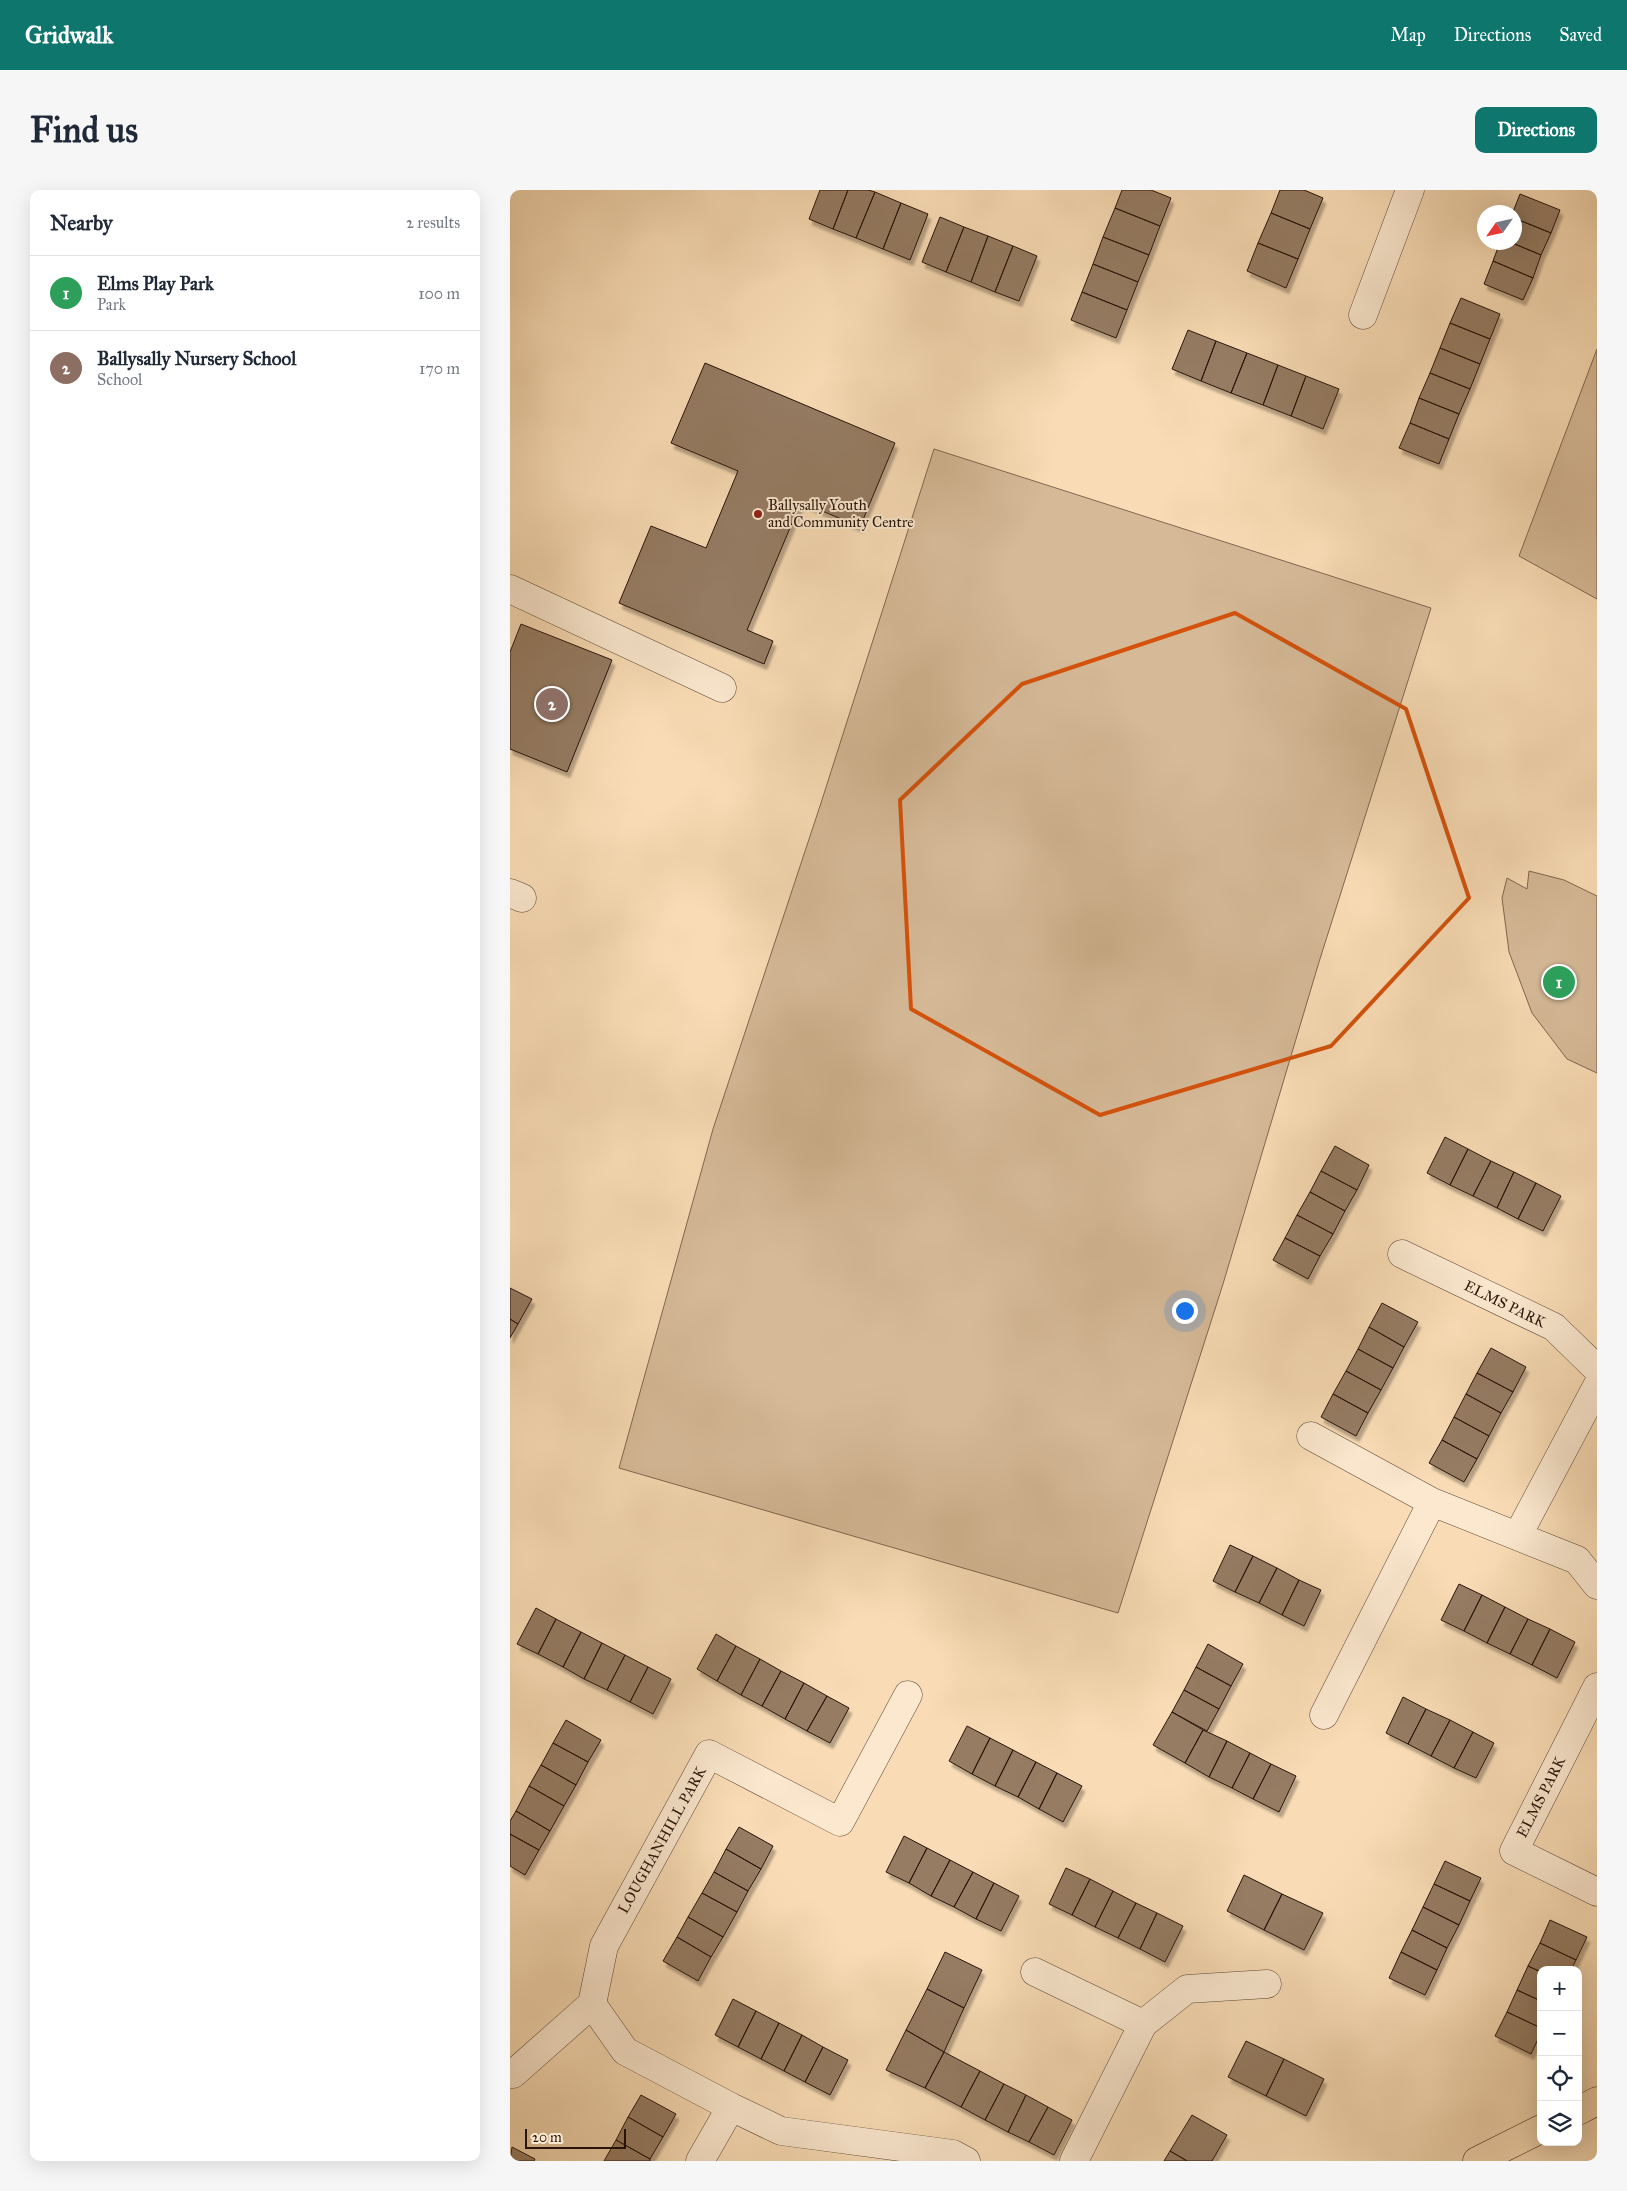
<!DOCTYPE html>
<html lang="en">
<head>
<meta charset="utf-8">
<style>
	:root { --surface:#fff; --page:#f6f6f7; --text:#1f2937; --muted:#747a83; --line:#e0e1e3; --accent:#0f766e }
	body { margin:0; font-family:"IM FELL Great Primer",serif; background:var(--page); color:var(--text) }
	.controls { position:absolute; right:15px; bottom:15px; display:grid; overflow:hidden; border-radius:10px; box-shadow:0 5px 20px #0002 }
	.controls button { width:45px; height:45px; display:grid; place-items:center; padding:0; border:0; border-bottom:1px solid var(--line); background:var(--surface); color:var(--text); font:25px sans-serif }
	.compass { position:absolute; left:967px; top:15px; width:45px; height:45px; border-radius:50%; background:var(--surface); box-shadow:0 5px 20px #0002; rotate:236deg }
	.scale { position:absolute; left:15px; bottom:12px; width:101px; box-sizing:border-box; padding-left:5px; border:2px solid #29140a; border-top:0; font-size:14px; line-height:18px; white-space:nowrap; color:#29140a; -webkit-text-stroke:4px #fbe8cf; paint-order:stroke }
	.you { position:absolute; left:674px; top:1120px; width:18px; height:18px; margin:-12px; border:4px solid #fff; border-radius:50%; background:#1a73e8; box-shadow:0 0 0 8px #1a73e833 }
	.badge { display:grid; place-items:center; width:32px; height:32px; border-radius:50%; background:var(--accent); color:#fff; font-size:16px; font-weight:700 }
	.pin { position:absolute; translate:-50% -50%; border:2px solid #fff; box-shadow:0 1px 5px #0006 }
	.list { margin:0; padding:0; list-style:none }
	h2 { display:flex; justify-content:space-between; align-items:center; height:65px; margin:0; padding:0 20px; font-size:21px }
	h2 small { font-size:16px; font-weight:400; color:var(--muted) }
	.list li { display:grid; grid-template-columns:32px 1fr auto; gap:15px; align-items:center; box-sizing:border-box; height:75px; padding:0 20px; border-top:1px solid var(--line) }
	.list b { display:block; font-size:19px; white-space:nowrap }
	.list p { margin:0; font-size:16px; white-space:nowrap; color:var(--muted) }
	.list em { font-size:16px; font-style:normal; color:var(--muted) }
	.icon { flex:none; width:28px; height:28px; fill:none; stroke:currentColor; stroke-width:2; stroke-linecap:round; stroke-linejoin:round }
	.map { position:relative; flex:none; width:1087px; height:1971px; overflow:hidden; border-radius:10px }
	header { display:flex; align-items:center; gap:30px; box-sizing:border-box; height:70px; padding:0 25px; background:var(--accent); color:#fff }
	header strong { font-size:24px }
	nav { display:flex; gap:28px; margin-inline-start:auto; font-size:18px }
	.intro { display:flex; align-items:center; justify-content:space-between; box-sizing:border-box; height:120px; padding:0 30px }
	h1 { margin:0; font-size:35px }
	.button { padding:12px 22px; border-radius:10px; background:var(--accent); color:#fff; font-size:18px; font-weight:700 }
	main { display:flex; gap:30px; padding:0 30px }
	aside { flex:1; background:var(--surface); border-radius:10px; box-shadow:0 5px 20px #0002 }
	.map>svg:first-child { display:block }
	.green { fill:#d6ba98; stroke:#806751 }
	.building { fill:#957c63; stroke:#29140a; filter:url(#shadow) }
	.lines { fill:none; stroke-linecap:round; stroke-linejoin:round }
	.minor-casing { stroke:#5d4635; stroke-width:29 }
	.major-casing { stroke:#29140a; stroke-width:29 }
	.minor { stroke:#fbe8cf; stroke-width:28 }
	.major { stroke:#f9dcb5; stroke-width:28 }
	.marked { fill:none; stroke:#d5520c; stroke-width:4; stroke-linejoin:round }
	.poi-dot { fill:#8f2418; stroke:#fbe8cf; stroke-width:2 }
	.labels { text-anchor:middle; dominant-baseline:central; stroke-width:4; stroke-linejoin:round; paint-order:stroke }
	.poi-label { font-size:15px; fill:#29140a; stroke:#fbe8cf; text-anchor:start }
	.street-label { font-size:15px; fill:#29140a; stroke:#fbe8cf }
</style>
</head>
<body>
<header>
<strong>Gridwalk</strong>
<nav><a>Map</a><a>Directions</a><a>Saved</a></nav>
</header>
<div class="intro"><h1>Find us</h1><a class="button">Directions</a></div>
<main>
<aside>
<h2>Nearby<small>2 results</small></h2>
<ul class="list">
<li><span class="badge" style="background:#2e9e5b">1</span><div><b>Elms Play Park</b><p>Park</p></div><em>100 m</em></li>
<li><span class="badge" style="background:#8d6e63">2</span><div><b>Ballysally Nursery School</b><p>School</p></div><em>170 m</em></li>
</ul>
</aside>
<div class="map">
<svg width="1087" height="1971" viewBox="0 0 1087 1971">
	<defs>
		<filter id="shadow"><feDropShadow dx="3" dy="5.5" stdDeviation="1" flood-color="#0004"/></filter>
	</defs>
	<rect width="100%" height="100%" fill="#f9dcb5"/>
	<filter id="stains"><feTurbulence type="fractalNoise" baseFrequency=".004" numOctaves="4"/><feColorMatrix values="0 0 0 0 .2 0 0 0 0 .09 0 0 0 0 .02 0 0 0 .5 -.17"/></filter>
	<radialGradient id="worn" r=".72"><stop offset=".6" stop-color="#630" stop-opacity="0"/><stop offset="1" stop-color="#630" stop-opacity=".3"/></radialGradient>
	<path class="green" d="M1087 159V409L1009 366Z
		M424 259 921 418 809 772 713 1094 608 1423 109 1278 203 939 311 613Z
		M1019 681 1054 690 1087 706V883L1057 869 1022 823 999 762 992 708 997 688 1017 699Z"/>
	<path class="building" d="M310 0H338L323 39 299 29Z
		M338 0H358L365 2 346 48 323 39Z
		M612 0H641L661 8 650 36 605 18Z
		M770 0H794L813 8 800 39 761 23Z
		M365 2 391 13 373 59 346 48Z
		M1010 4 1050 20 1041 43 1004 28V22H1003Z
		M391 13 418 24 400 70 373 59Z
		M605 18 650 36 639 65 593 47Z
		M761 23 800 39 788 69 748 53Z
		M430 27 454 37 436 82 412 72Z
		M1004 28 1041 43 1031 65 1000 52H1004Z
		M454 37 478 46 461 92 436 82Z
		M478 46 503 56 485 102 461 92Z
		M593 47 639 65 628 92 583 74Z
		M990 52H1000L1031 65 1023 88 983 71Z
		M748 53 788 69 776 98 737 81Z
		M503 56 527 66 509 111 485 102Z
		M983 71 1023 88 1013 110 974 94Z
		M583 74 628 92 617 120 572 102Z
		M572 102 617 120 606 148 561 130Z
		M951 108 990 124 980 149 940 133Z
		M940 133 980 149 970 174 930 158Z
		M678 140 706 151 691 191 662 179Z
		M706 151 737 163 721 203 691 191Z
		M930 158 970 174 960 199 920 183Z
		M737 163 768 175 753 215 721 203Z
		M195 173 385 253 350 337 291 312 237 440 263 451 254 474 109 413 141 336 196 358 228 281 161 253Z
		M768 175 796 186 781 226 753 215Z
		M920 183 960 199 949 224 909 208Z
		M796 186 829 199 813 239 781 226Z
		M909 208 949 224 939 249 900 233Z
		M900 233 939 249 929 274 889 258Z
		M11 434 102 470 57 582 0 559V462Z
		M935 947 958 959 940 995 917 983Z
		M825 956 859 975 847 1000 811 981Z
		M958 959 981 971 963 1006 940 995Z
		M981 971 1004 982 987 1018 963 1006Z
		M811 981 847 1000 835 1021 800 1002Z
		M1004 982 1026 993 1008 1029 987 1018Z
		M1026 993 1051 1006 1033 1041 1008 1029Z
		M800 1002 835 1021 823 1044 787 1025Z
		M787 1025 823 1044 810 1066 775 1048Z
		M775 1048 810 1066 798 1089 763 1070Z
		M0 1098 22 1109 8 1134 0 1129Z
		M872 1113 908 1132 894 1157 859 1137Z
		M0 1129 8 1134 0 1148Z
		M859 1137 894 1157 883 1178 848 1159Z
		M981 1158 1016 1177 1003 1202 967 1183Z
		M848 1159 883 1178 871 1200 836 1181Z
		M836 1181 871 1200 858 1223 823 1204Z
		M967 1183 1003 1202 991 1223 956 1204Z
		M823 1204 858 1223 846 1246 811 1227Z
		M956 1204 991 1223 979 1246 944 1227Z
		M944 1227 979 1246 967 1269 932 1250Z
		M932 1250 967 1269 954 1292 919 1273Z
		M720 1355 743 1366 725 1402 703 1391Z
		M743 1366 767 1378 749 1413 725 1402Z
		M767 1378 789 1390 772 1425 749 1413Z
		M789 1390 811 1400 794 1436 772 1425Z
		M949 1394 972 1405 954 1441 931 1430Z
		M972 1405 995 1417 977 1453 954 1441Z
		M995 1417 1018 1429 1000 1464 977 1453Z
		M26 1418 46 1429 28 1464 7 1454Z
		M46 1429 71 1442 53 1477 28 1464Z
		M1018 1429 1040 1439 1022 1475 1000 1464Z
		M1040 1439 1065 1452 1047 1488 1022 1475Z
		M71 1442 92 1453 74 1489 53 1477Z
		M206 1444 226 1456 207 1491 187 1479Z
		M92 1453 115 1465 97 1500 74 1489Z
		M698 1454 733 1474 721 1496 686 1477Z
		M226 1456 250 1469 231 1505 207 1491Z
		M115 1465 138 1477 120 1512 97 1500Z
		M250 1469 271 1481 252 1516 231 1505Z
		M138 1477 161 1489 143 1524 120 1512Z
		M686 1477 721 1496 709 1519 674 1500Z
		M271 1481 294 1493 275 1529 252 1516Z
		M294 1493 317 1506 297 1541 275 1529Z
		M674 1500 709 1519 697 1541 662 1522Z
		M317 1506 339 1518 320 1553 297 1541Z
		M893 1507 916 1519 898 1554 876 1543Z
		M916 1519 940 1530 921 1566 898 1554Z
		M662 1522 693 1540 675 1573 643 1555Z
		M56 1530 91 1550 78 1572 43 1553Z
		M940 1530 963 1542 944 1578 921 1566Z
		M457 1536 480 1548 462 1584 439 1571Z
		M693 1540 717 1551 699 1587 675 1573Z
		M963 1542 984 1553 966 1588 944 1578Z
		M480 1548 503 1560 485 1596 462 1584Z
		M717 1551 740 1563 722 1598 699 1587Z
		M43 1553 78 1572 66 1595 31 1575Z
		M503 1560 526 1572 508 1607 485 1596Z
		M740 1563 761 1574 743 1609 722 1598Z
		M526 1572 547 1583 529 1619 508 1607Z
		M761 1574 786 1586 769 1622 743 1609Z
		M31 1575 66 1595 54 1616 19 1596Z
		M547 1583 572 1596 553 1632 529 1619Z
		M19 1596 54 1616 40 1641 6 1621Z
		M6 1621 40 1641 29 1660 0 1644V1631Z
		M229 1637 263 1656 251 1679 216 1659Z
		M0 1644 29 1660 15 1685 0 1676Z
		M394 1646 417 1658 399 1693 376 1682Z
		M417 1658 440 1670 421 1706 399 1693Z
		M216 1659 251 1679 238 1701 204 1682Z
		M440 1670 463 1682 444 1717 421 1706Z
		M935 1671 971 1688 960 1711 924 1694Z
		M556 1678 580 1689 562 1725 539 1714Z
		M204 1682 238 1701 227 1722 192 1703Z
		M463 1682 484 1693 466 1729 444 1717Z
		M734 1685 772 1704 754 1740 717 1721Z
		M580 1689 603 1701 585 1737 562 1725Z
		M484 1693 509 1706 491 1741 466 1729Z
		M924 1694 960 1711 949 1735 913 1717Z
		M603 1701 626 1713 608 1748 585 1737Z
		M192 1703 227 1722 213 1747 178 1727Z
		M772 1704 813 1723 794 1760 754 1740Z
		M626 1713 647 1723 630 1759 608 1748Z
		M913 1717 949 1735 937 1758 902 1740Z
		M647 1723 673 1736 655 1772 630 1759Z
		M178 1727 213 1747 201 1767 167 1747Z
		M1040 1730 1077 1747 1066 1770 1030 1753Z
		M902 1740 937 1758 927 1780 891 1762Z
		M167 1747 201 1767 188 1791 153 1771Z
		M1030 1753 1066 1770 1061 1780H1031V1782L1018 1776Z
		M435 1762 472 1780 454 1818 417 1799Z
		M891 1762 927 1780 915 1805 879 1788Z
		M1018 1776 1031 1782V1811L1007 1800Z
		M417 1799 454 1818 434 1862 396 1840Z
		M1007 1800 1031 1811V1838L997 1822Z
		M223 1809 246 1821 228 1857 205 1845Z
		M246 1821 269 1833 251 1869 228 1857Z
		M997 1822 1031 1838V1843L1021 1864 985 1846Z
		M269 1833 292 1845 274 1881 251 1869Z
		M396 1840 434 1862 415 1898 376 1880Z
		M292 1845 313 1857 295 1892 274 1881Z
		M736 1851 774 1869 756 1906 718 1887Z
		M313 1857 338 1870 320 1905 295 1892Z
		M434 1862 470 1881 451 1917 415 1898Z
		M774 1869 814 1889 796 1926 756 1906Z
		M470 1881 494 1894 475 1930 451 1917Z
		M494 1894 516 1905 498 1942 475 1930Z
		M131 1905 166 1924 153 1947 118 1927Z
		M516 1905 538 1917 519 1952 498 1942Z
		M538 1917 562 1930 544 1965 519 1952Z
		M682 1925 717 1945 702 1971H677L660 1961Z
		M118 1927 153 1947 140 1969 106 1950Z
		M106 1950 140 1969V1971H94Z
		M2 1957 25 1969 24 1971H0Z
		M660 1961 674 1969 677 1971H654Z"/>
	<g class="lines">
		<defs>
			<path id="minor" d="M853 125 900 0
				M0 399 212 498
				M0 703 12 708
				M892 1064 1044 1137 1087 1179
				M801 1246 922 1312 1067 1370 1087 1395
				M1008 1345 1087 1196
				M1087 1497 1004 1661 1087 1702
				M814 1525 922 1312
				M525 1782 633 1834
				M82 1814 115 1861 221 1917 271 1941 443 1964 456 1971
				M3 1884 82 1814 94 1756 199 1564 330 1632 398 1505
				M190 1971 221 1917
				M564 1971 633 1834 677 1799 757 1794"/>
			<path id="major" d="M1068 1921 1087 1911
				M967 1971 1031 1939"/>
		</defs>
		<use href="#minor" class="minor-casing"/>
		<use href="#major" class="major-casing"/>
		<use href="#minor" class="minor"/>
		<use href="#major" class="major"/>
	</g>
	<path class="marked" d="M725 423 896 519 959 708 821 856 590 925 401 819 390 610 512 494Z"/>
	<circle class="poi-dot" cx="248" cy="324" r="5"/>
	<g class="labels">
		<g class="poi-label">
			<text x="258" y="315">Ballysally Youth<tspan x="258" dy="17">and Community Centre</tspan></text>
		</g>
		<g class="street-label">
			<text transform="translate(995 1114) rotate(26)">ELMS PARK</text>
			<text transform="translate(1031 1607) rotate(-63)">ELMS PARK</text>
			<text transform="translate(152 1650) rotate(-61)">LOUGHANHILL PARK</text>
		</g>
	</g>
	<rect width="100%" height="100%" filter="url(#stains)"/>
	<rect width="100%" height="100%" fill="url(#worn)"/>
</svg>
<div class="controls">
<button>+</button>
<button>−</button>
<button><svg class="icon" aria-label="locate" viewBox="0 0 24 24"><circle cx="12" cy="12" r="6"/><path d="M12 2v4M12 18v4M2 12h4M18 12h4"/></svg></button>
<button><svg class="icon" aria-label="layers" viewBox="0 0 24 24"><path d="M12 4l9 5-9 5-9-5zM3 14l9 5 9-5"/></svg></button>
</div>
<svg class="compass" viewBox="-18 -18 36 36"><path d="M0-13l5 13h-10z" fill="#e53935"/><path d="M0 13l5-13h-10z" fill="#747a83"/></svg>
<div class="scale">20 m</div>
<div class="you"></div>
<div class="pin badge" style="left:1049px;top:792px;background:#2e9e5b">1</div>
<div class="pin badge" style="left:42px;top:514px;background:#8d6e63">2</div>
</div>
</main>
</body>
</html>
